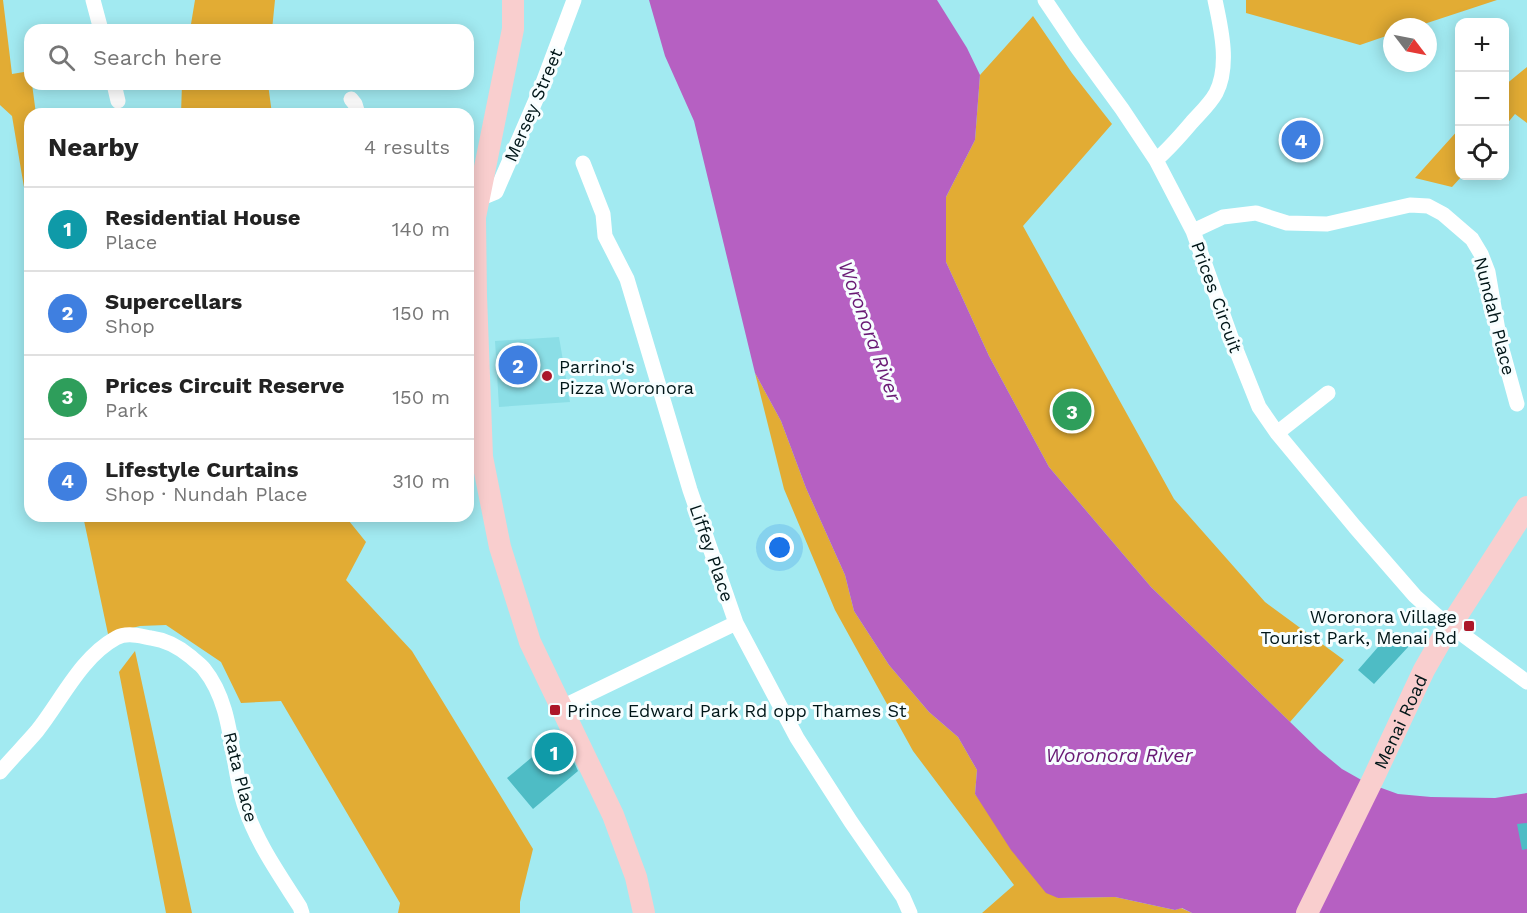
<!DOCTYPE html>
<html lang="en">
<head>
<meta charset="utf-8">
<style>
	:root { --surface:#fff; --page:#f2f2f2; --text:#222; --muted:#767676; --line:#e0e0e0; --accent:#1a73e8 }
	body { margin:0; font-family:"Work Sans",sans-serif; background:var(--page); color:var(--text) }
	.controls { position:absolute; right:18px; top:18px; display:grid; overflow:hidden; border-radius:12px; box-shadow:0 3px 15px #0003 }
	.controls button { width:54px; height:54px; display:grid; place-items:center; padding:0; border:0; border-bottom:2px solid var(--line); background:var(--surface); color:var(--text); font:30px sans-serif }
	.compass { position:absolute; left:1383px; top:18px; width:54px; height:54px; border-radius:50%; background:var(--surface); box-shadow:0 3px 15px #0003; rotate:122deg }
	.you { position:absolute; left:780px; top:548px; width:21px; height:21px; margin:-15px; border:4px solid #fff; border-radius:50%; background:#1a73e8; box-shadow:0 0 0 9px #1a73e833 }
	.badge { display:grid; place-items:center; width:39px; height:39px; border-radius:50%; background:var(--accent); color:#fff; font-size:20px; font-weight:700 }
	.pin { position:absolute; translate:-50% -50%; border:3px solid #fff; box-shadow:0 2px 6px #0006 }
	.list { margin:0; padding:0; list-style:none }
	h2 { display:flex; justify-content:space-between; align-items:center; height:78px; margin:0; padding:0 24px; font-size:26px }
	h2 small { font-size:20px; font-weight:400; color:var(--muted) }
	.list li { display:grid; grid-template-columns:39px 1fr auto; gap:18px; align-items:center; box-sizing:border-box; height:84px; padding:0 24px; border-top:2px solid var(--line) }
	.list b { display:block; font-size:22px; white-space:nowrap }
	.list p { margin:0; font-size:20px; white-space:nowrap; color:var(--muted) }
	.list em { font-size:20px; font-style:normal; color:var(--muted) }
	.icon { flex:none; width:33px; height:33px; fill:none; stroke:currentColor; stroke-width:2; stroke-linecap:round; stroke-linejoin:round }
	.map { position:relative; flex:none; width:1527px; height:913px; overflow:hidden }
	.search { position:absolute; background:var(--surface); box-shadow:0 3px 15px #0003; left:24px; top:24px; width:450px; height:66px; display:flex; align-items:center; gap:15px; box-sizing:border-box; padding:0 21px; border-radius:18px; color:var(--muted); font-size:22px }
	.panel { position:absolute; background:var(--surface); box-shadow:0 3px 15px #0003; left:24px; top:108px; width:450px; height:414px; border-radius:18px }
	.map>svg:first-child { display:block }
	.built { fill:#8bdee6 }
	.green { fill:#e2ac34 }
	.water { fill:#b660c2 }
	.building { fill:#4ebcc5 }
	.lines { fill:none; stroke-linecap:round; stroke-linejoin:round }
	.street { stroke:#fff; stroke-width:15 }
	.secondary { stroke:#f9cece; stroke-width:22 }
	.poi-dot { fill:#ac1729; stroke:#f7feff; stroke-width:2 }
	.labels { text-anchor:middle; dominant-baseline:central; stroke-width:6; stroke-linejoin:round; paint-order:stroke }
	.street-label { font-size:18px; fill:#001618; stroke:#f7feff }
	.poi-label { font-size:18px; fill:#001618; stroke:#f7feff; text-anchor:start }
	.water-label { font-size:20px; font-style:italic; fill:#691974; stroke:#f7feff }
</style>
</head>
<body>
<div class="map">
<svg width="1527" height="913" viewBox="0 0 1527 913">
	<rect width="100%" height="100%" fill="#a2eaf1"/>
	<path class="built" d="M559 337 570 402 499 407 495 341Z"/>
	<path class="green" d="M0 0H3L12 74 30 71V84H32L36 114H30V223L12 116 0 105Z
		M195 0H275L272 30H190Z
		M1246 0H1497L1415 27H1392V34L1360 45 1246 13Z
		M1033 16 1072 73 1112 124 1023 226 1174 499 1265 602 1344 660 1290 722 1151 587 1049 467 989 356 946 262V197L975 140 980 75Z
		M1527 67V123L1515 114 1505 126V85Z
		M182 84H268L272 114H181Z
		M1459 129 1460 176H1462L1452 187 1415 178Z
		M755 373 781 421 806 488 845 575 854 611 889 665 929 712 958 737 977 770 975 794 1058 898 1115 897 1175 910 1181 908 1192 913H982L1014 885 913 751 835 610 784 489Z
		M83 516H345L366 542 346 580 412 651 533 849 520 902V913H398L400 903 281 701 241 703 221 662 166 625 140 626 108 634Z
		M135 651 192 913H166L119 672Z"/>
	<path class="water" d="M649 0H937L967 48 980 75 975 140 946 197V262L989 356 1049 467 1151 587 1319 750 1342 769 1365 782 1398 794 1431 797 1495 798 1527 793V913H1192L1182 908 1175 910 1115 897 1058 898 1046 893 1011 850 975 794 977 770 958 737 929 712 889 665 854 611 845 575 806 488 781 421 755 373 694 121 665 56Z"/>
	<path class="building" d="M1392 631 1409 646 1374 684 1358 670Z
		M561 733 578 771 533 809 507 778Z
		M1527 823V849L1522 850 1517 824Z"/>
	<g class="lines">
		<path class="street" d="M93 0 101 30
			M1045 0 1076 46 1122 109 1156 160 1193 231 1231 337 1259 407 1277 433 1355 527 1415 596 1436 615 1527 682
			M114 84 118 101
			M351 99 355 104 358 114
			M1156 160C1170 148 1181 135 1192 122 1200 113 1210 104 1216 93 1230 66 1221 28 1215 0
			M583 163 603 214 605 236 627 279 690 490 736 623 797 738 851 822 903 897 910 913
			M479 199 496 192 541 88 574 0
			M1193 231 1223 217 1256 213 1287 223 1327 224 1410 205 1428 206 1443 214 1472 239 1481 254 1488 272 1500 342 1517 404
			M1277 433 1328 393
			M562 707 736 623
			M0 772C12 758 25 745 37 731 61 701 81 657 116 638 127 632 139 636 151 638 167 640 179 647 191 657 195 661 201 665 204 669 234 706 230 760 244 804 256 842 279 874 300 907L302 913"/>
		<g class="secondary">
			<path d="M513 0V29L475 217 476 296 482 457 500 547 530 642 613 815 636 877 644 913"/>
			<path id="s1" d="M1307 913 1373 779 1424 670 1440 642 1527 507"/>
		</g>
	</g>
	<g class="poi-dot">
		<circle cx="547" cy="376" r="6"/>
		<rect x="1463" y="620" width="12" height="12" rx="3"/>
		<rect x="549" y="704" width="12" height="12" rx="3"/>
	</g>
	<g class="labels">
		<g class="street-label">
			<text transform="translate(533 105) rotate(-67)">Mersey Street</text>
			<text transform="translate(1217 297) rotate(70)">Prices Circuit</text>
			<text transform="translate(1495 316) rotate(76)">Nundah Place</text>
			<text transform="translate(712 553) rotate(71)">Liffey Place</text>
			<text stroke="none"><textPath href="#s1" startOffset="213">Menai Road</textPath></text>
			<text transform="translate(241 777) rotate(76)">Rata Place</text>
		</g>
		<g class="poi-label">
			<text x="559" y="366">Parrino's<tspan x="559" dy="21">Pizza Woronora</tspan></text>
			<text x="1457" y="616" text-anchor="end">Woronora Village<tspan x="1457" dy="21">Tourist Park, Menai Rd</tspan></text>
			<text x="567" y="710">Prince Edward Park Rd opp Thames St</text>
		</g>
		<g class="water-label">
			<text transform="translate(870 331) rotate(70)">Woronora River</text>
			<text x="1119" y="755">Woronora River</text>
		</g>
	</g>
</svg>
<div class="controls">
<button>+</button>
<button>−</button>
<button><svg class="icon" aria-label="locate" viewBox="0 0 24 24"><circle cx="12" cy="12" r="6"/><path d="M12 2v4M12 18v4M2 12h4M18 12h4"/></svg></button>
</div>
<svg class="compass" viewBox="-18 -18 36 36"><path d="M0-13l5 13h-10z" fill="#e53935"/><path d="M0 13l5-13h-10z" fill="#767676"/></svg>
<div class="you"></div>
<div class="pin badge" style="left:554px;top:752px;background:#0f9aa8">1</div>
<div class="pin badge" style="left:518px;top:365px;background:#3f7fe0">2</div>
<div class="pin badge" style="left:1072px;top:411px;background:#2e9e5b">3</div>
<div class="pin badge" style="left:1301px;top:140px;background:#3f7fe0">4</div>
<div class="search"><svg class="icon" aria-label="search" viewBox="0 0 24 24"><circle cx="10" cy="10" r="6"/><path d="M15 15l6 6"/></svg>Search here</div>
<section class="panel">
<h2>Nearby<small>4 results</small></h2>
<ul class="list">
<li><span class="badge" style="background:#0f9aa8">1</span><div><b>Residential House</b><p>Place</p></div><em>140 m</em></li>
<li><span class="badge" style="background:#3f7fe0">2</span><div><b>Supercellars</b><p>Shop</p></div><em>150 m</em></li>
<li><span class="badge" style="background:#2e9e5b">3</span><div><b>Prices Circuit Reserve</b><p>Park</p></div><em>150 m</em></li>
<li><span class="badge" style="background:#3f7fe0">4</span><div><b>Lifestyle Curtains</b><p>Shop · Nundah Place</p></div><em>310 m</em></li>
</ul>
</section>
</div>
</body>
</html>
